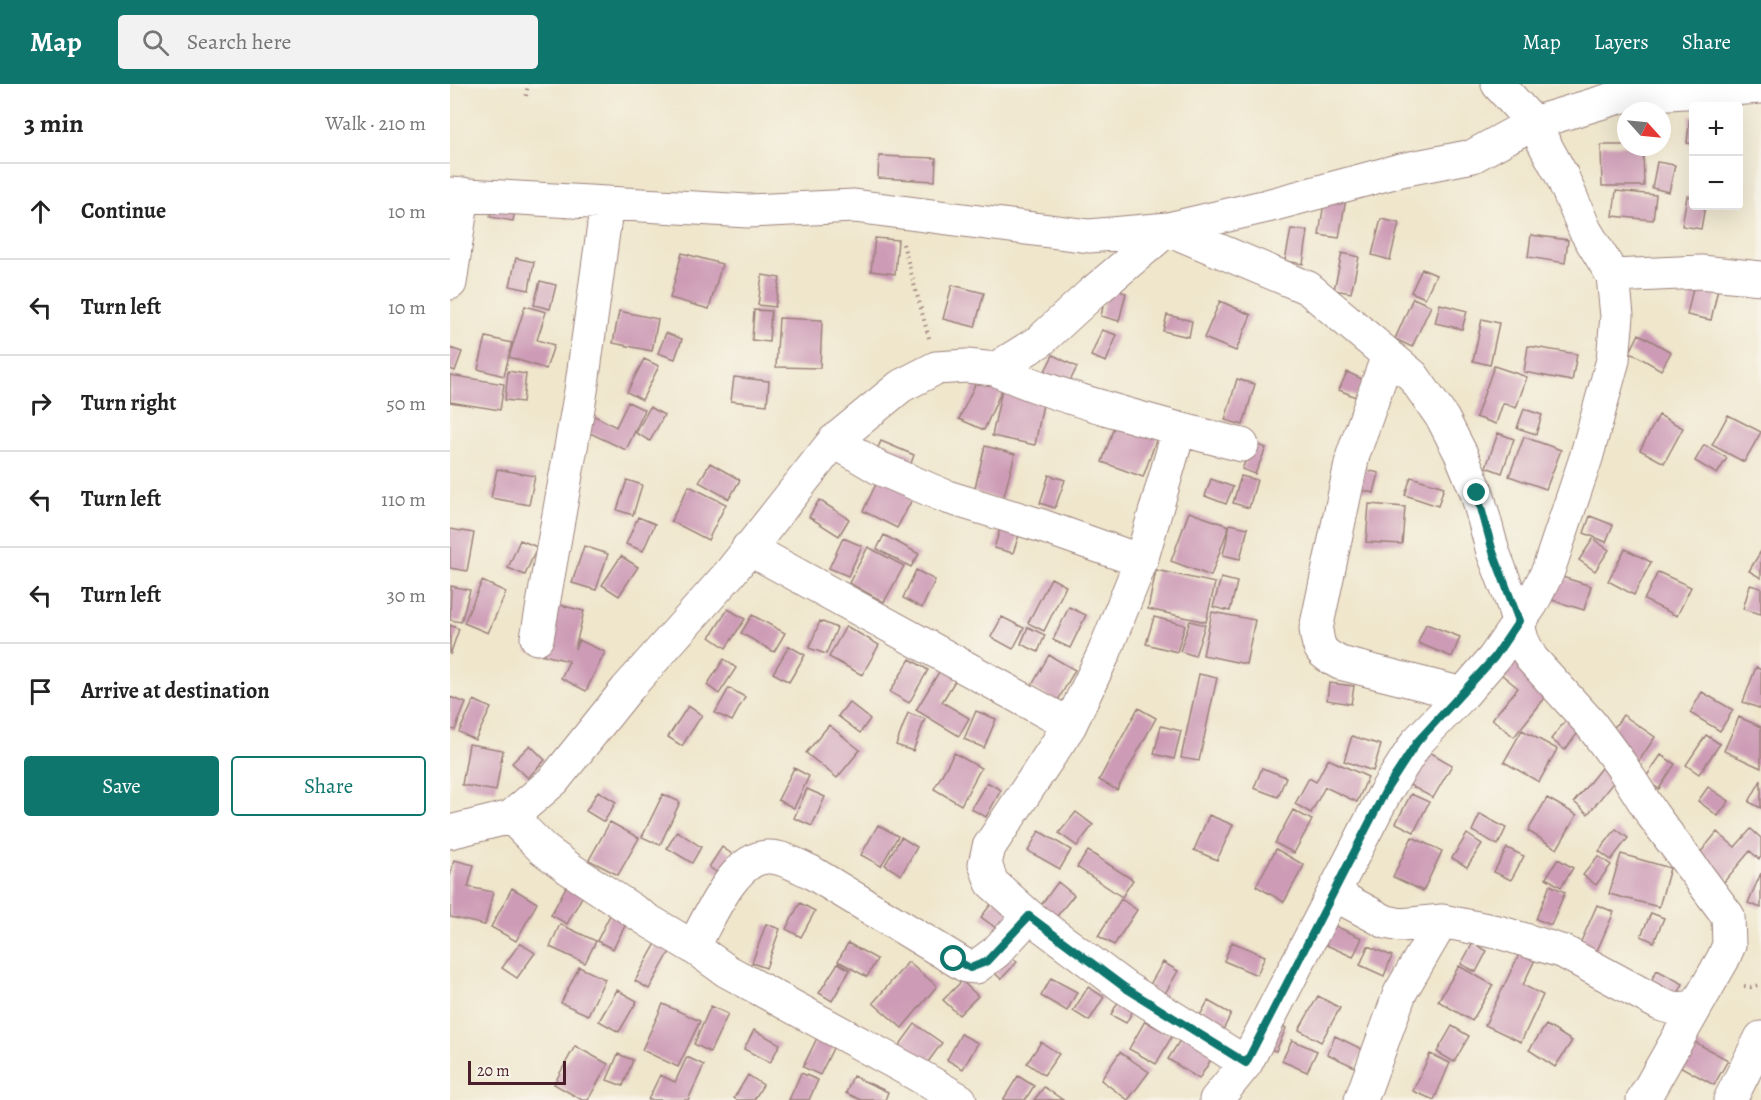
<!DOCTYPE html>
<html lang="en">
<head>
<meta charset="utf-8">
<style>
	:root { --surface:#fff; --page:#f2f2f2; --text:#222; --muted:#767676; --line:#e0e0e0; --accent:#0f766e }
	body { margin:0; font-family:Alegreya,serif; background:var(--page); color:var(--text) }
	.controls { position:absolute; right:18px; top:18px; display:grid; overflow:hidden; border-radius:6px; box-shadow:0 6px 24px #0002 }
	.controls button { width:54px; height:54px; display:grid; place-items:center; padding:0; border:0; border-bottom:2px solid var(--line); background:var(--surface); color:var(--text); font:30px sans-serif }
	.compass { position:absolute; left:1167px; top:18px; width:54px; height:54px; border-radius:50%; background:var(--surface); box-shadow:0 6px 24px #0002; rotate:117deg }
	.scale { position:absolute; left:18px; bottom:15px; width:98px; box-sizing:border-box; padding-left:6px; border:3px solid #4a1f2b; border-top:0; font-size:16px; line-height:21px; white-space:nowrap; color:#4a1f2b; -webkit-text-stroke:4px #f7f3e8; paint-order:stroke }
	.stop { position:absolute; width:18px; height:18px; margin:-14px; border:4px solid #0f766e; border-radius:50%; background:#fff }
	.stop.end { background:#0f766e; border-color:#fff; box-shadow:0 2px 6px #0008 }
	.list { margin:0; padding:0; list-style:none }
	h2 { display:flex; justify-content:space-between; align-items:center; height:78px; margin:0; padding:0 24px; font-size:26px }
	h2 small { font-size:20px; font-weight:400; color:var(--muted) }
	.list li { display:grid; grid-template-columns:39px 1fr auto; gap:18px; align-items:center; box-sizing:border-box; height:96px; padding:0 24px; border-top:2px solid var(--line) }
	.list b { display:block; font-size:22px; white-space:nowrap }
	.list em { font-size:20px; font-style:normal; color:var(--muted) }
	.actions { display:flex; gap:12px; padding:18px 24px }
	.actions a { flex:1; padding:14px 0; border:2px solid var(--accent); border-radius:6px; text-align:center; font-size:21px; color:var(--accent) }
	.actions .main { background:var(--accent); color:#fff }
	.icon { flex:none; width:33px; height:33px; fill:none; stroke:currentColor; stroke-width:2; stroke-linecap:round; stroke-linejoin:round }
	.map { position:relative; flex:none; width:1311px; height:1016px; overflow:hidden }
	header { display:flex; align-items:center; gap:36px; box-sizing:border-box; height:84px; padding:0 30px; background:var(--accent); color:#fff }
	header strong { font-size:28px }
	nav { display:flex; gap:33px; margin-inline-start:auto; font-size:21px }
	.search { width:420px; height:54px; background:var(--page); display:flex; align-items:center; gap:15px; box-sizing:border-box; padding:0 21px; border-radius:6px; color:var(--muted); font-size:22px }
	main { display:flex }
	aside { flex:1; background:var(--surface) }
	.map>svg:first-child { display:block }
	.building { fill:#cd9bb6 }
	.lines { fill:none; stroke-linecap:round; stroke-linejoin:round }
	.minor-casing { stroke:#9c827c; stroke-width:35 }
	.path { stroke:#9c827c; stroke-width:4; stroke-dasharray:1.5 4.5; stroke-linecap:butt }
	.minor { stroke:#fff; stroke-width:33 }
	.route { stroke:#0f766e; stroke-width:8 }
</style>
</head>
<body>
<header>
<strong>Map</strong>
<div class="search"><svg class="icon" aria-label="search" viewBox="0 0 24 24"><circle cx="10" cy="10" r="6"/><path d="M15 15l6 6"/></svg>Search here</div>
<nav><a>Map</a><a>Layers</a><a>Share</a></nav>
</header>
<main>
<aside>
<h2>3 min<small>Walk · 210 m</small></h2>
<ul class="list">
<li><svg class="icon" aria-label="ahead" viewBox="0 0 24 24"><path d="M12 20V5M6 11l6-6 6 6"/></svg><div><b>Continue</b></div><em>10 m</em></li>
<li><svg class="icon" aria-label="left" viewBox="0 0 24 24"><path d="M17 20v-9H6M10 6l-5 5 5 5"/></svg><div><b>Turn left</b></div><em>10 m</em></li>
<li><svg class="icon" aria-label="right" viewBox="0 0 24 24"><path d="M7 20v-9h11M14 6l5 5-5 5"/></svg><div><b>Turn right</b></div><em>50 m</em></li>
<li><svg class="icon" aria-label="left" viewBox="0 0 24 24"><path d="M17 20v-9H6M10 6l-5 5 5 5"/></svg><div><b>Turn left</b></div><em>110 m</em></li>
<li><svg class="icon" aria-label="left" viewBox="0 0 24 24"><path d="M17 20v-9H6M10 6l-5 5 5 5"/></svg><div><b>Turn left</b></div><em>30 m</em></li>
<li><svg class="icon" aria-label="arrive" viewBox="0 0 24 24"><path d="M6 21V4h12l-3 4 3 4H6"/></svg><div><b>Arrive at destination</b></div></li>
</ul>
<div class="actions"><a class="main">Save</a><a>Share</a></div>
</aside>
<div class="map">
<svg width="1311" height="1016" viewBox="0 0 1311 1016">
	<rect width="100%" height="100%" fill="#f7f3e8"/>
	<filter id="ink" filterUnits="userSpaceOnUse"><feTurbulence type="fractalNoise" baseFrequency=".0167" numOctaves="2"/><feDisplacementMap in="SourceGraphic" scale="12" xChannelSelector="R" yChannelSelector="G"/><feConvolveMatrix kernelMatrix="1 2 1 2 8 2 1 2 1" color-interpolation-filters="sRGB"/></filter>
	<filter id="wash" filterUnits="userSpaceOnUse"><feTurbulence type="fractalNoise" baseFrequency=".008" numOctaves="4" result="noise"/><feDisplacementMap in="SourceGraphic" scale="24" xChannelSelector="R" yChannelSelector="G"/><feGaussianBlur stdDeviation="1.35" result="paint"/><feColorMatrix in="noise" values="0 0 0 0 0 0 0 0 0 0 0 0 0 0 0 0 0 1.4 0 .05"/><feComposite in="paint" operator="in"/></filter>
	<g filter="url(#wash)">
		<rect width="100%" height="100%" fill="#efe6cc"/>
		<g id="blocks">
			<path class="building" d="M1240 32H1244V60L1237 59Z
				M1151 61H1176V63H1193L1194 102H1152Z
				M429 72 486 74 485 97 428 94Z
				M1207 78 1225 81 1219 108 1202 104Z
				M1166 107 1206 111 1203 136 1163 132Z
				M44 111 67 115 63 137 40 133Z
				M875 112 896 115 889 154 869 151Z
				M1237 112 1244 113V122H1255L1251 145 1232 142Z
				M931 135 949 139 940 176 922 171Z
				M841 145 858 147 853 180 835 177Z
				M1081 151 1118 156 1115 179 1078 173Z
				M425 154 448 156 445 190 421 187Z
				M232 169 272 180 259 225 220 214Z
				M892 169 909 173 901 209 884 206Z
				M66 174 84 178 79 206 60 202Z
				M972 185 986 191 975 214 961 208Z
				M312 191 330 194 325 223 308 221Z
				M1245 195 1269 200 1261 236 1237 231Z
				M90 197 106 201 100 225 84 221Z
				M502 201 534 209 525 243 493 235Z
				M657 204 676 209 669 237 651 232Z
				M963 214 981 222 962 263 945 255Z
				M770 217 801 231 786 267 754 254Z
				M990 220 1017 227 1012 245 985 239Z
				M75 222 96 228 87 256 104 261 96 285 59 273Z
				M304 226 321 227 319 258 302 256Z
				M169 227 208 235 202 267 163 259Z
				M717 231 742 237 739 253 713 247Z
				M329 234 372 236 370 284 326 283Z
				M1032 235 1049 239 1040 281 1023 277Z
				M652 246 667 251 656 278 641 272Z
				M216 249 232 255 225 275 208 269Z
				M1189 250 1221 268 1211 286 1180 268Z
				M36 253 62 259 54 292 28 285Z
				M1078 262 1127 270 1122 297 1074 288Z
				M0 264 12 268 5 287 0 285Z
				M603 271 627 283 618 301 594 289Z
				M194 275 209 282 192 316 177 308Z
				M1044 282 1077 293 1066 324 1053 319 1046 340 1026 333Z
				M58 287 76 290 73 318 55 316Z
				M897 288 914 296 906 313 889 306Z
				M0 291 54 300 50 326 0 318Z
				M529 292 553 303 534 346 509 335Z
				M284 293 319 297 317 321 281 317Z
				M787 295 805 300 793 341 775 336Z
				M552 305 594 315 585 361 542 352Z
				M178 318 195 326 176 366 129 344 137 328 166 343Z
				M200 323 214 331 200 357 186 349Z
				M1074 325 1092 331 1086 350 1067 344Z
				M1209 331 1233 344 1214 379 1190 366Z
				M1278 331 1311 348 1294 378 1262 361Z
				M666 337 708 351 693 393 652 378Z
				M1048 349 1064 355 1052 389 1036 383Z
				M1074 353 1111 366 1096 405 1059 392Z
				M431 357 464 371 458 388 423 374Z
				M803 359 816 364 805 390 792 385Z
				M1254 361 1277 374 1267 390 1245 377Z
				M535 362 565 370 553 416 524 408Z
				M260 379 290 396 279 415 249 398Z
				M903 383 929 389 924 409 898 403Z
				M47 385 85 392 79 421 41 414Z
				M599 391 615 396 605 424 590 419Z
				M430 392 465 410 447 444 413 427Z
				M791 392 807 396 799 424 783 419Z
				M961 393 994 403 988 422 955 411Z
				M761 395 783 403 776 420 755 412Z
				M177 396 192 401 183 431 167 426Z
				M239 402 276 420 258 456 221 437Z
				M369 416 399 435 389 452 359 433Z
				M919 420 955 423 952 460 916 458Z
				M739 428 779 442 761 492 721 477Z
				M1140 432 1163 441 1156 458 1134 449Z
				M188 433 205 440 193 467 176 460Z
				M553 436 572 442 563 469 544 464Z
				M780 440 798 444 790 475 773 471Z
				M0 445 24 449 17 487 0 484Z
				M434 451 469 470 461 483 427 465Z
				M393 454 412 462 398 492 379 484Z
				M1143 455 1159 466 1145 487 1129 476Z
				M70 456 87 463 75 491 58 484Z
				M134 462 158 470 146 506 122 499Z
				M418 463 454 482 434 518 399 499Z
				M1175 465 1201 478 1184 511 1158 497Z
				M1311 467V494L1299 487Z
				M171 472 188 483 169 512 152 501Z
				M466 486 485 496 472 524 453 514Z
				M706 486 765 499 756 538 698 525Z
				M1208 488 1241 503 1227 532 1194 516Z
				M1109 492 1141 502 1134 526 1102 516Z
				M601 494 616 502 594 547 578 539Z
				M771 494 787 498 780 527 763 523Z
				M32 497 56 508 38 549 14 539Z
				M1300 501 1311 504V530L1293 525Z
				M1 502 20 506 11 538 0 536Z
				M90 516 134 527 125 565 129 556 155 568 136 607 111 594 119 577 77 567Z
				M619 523 636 531 620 564 603 556Z
				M278 525 295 535 276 564 260 553Z
				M762 528 805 536 796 580 753 571Z
				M302 531 335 549 324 568 291 549Z
				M552 533 574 544 563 565 541 553Z
				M704 533 735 541 727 568 696 560Z
				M370 537 387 544 376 570 359 564Z
				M740 537 755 541 745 572 730 567Z
				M976 540 1010 553 1002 573 968 559Z
				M0 541 9 545 0 571Z
				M396 542 429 561 412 591 379 573Z
				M578 543 595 551 588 568 571 560Z
				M339 562 355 571 339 598 323 589Z
				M599 571 625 586 607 618 581 603Z
				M1058 571 1101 606 1064 653 1042 635 1068 604 1046 586Z
				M274 575 286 584 269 610 257 601Z
				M460 575 478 586 459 619 440 608Z
				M495 578 511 587 492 618 519 634 509 652 466 626Z
				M1306 583 1311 586V625L1293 618Z
				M749 590 767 594 749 677 731 674Z
				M879 599 904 602 901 620 877 616Z
				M279 604 295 613 282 637 265 629Z
				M1252 608 1283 626 1270 647 1240 629Z
				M0 613 16 619 5 646 0 645Z
				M24 616 41 624 25 656 9 648Z
				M399 618 420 635 410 649 388 632Z
				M238 622 252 631 232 662 218 653Z
				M688 624 706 634 667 706 649 696Z
				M526 627 546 635 534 664 514 655Z
				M458 629 475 635 463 667 446 661Z
				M1173 631 1205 653 1189 677 1156 655Z
				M1119 632 1133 642 1115 666 1101 655Z
				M1289 633 1311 643V684L1274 667Z
				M379 641 410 666 387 694 356 669Z
				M711 642 731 647 724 675 704 670Z
				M1072 646 1107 665 1089 698 1054 678Z
				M1256 651 1270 660 1249 690 1236 681Z
				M902 652 931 661 923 687 894 677Z
				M19 660 53 666 46 707 12 701Z
				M966 660 1002 681 983 714 947 694Z
				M80 661 95 676 78 694 62 679Z
				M504 669 531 684 511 721 484 705Z
				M1211 671 1225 680 1209 705 1194 696Z
				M878 675 918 693 907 718 875 703 861 729 845 720 859 694 866 698Z
				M344 684 359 692 344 724 328 716Z
				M812 684 836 693 828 713 804 704Z
				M1151 684 1166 695 1138 730 1124 718Z
				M1311 696V724L1299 718Z
				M537 698 551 706 536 733 521 725Z
				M1258 703 1279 717 1268 732 1248 717Z
				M357 705 375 713 362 742 344 734Z
				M148 707 166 718 154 738 136 727Z
				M213 710 230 718 210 761 192 753Z
				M961 710 979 718 964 748 946 739Z
				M1097 714 1127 731 1107 765 1078 747Z
				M843 726 862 736 844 769 825 759Z
				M626 728 643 741 627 762 609 749Z
				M1030 730 1056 744 1048 761 1022 747Z
				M759 731 783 741 767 776 744 766Z
				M160 738 189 754 168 791 139 776Z
				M428 741 448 752 431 782 411 771Z
				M1166 745 1178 754 1161 776 1149 767Z
				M1301 745 1311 754V773L1309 775 1300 767 1273 799 1245 775 1267 748 1285 763Z
				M227 747 251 763 242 779 217 764Z
				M589 747 621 766 610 785 578 767Z
				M1017 750 1032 760 1017 783 1002 774Z
				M451 753 467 763 451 791 435 781Z
				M962 753 992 767 973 807 943 793Z
				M272 763 305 786 291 805 259 783Z
				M1057 764 1074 772 1061 796 1044 788Z
				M826 765 854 781 834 818 806 802Z
				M638 767 683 796 672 813 627 783Z
				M1171 770 1220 784 1209 823 1159 810Z
				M1148 772 1161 781 1146 801 1133 791Z
				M1108 775 1123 784 1111 803 1096 794Z
				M4 776 24 781 18 803 43 808 35 841 0 833V793Z
				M1311 789V824L1298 819Z
				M121 794 138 802 117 840 101 831Z
				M608 798 624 811 603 837 588 825Z
				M1100 801 1115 808 1101 841 1086 835Z
				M62 804 87 819 66 857 41 843Z
				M546 814 571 833 557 852 531 833Z
				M671 815 687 826 664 861 648 852Z
				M350 819 365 827 351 853 336 845Z
				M1147 821 1164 828 1146 869 1129 862Z
				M161 829 177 838 163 865 147 857Z
				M1201 829 1214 834 1204 858 1191 852Z
				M874 837 912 854 903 873 865 856Z
				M110 840 146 857 135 879 100 863Z
				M316 840 330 845 316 884 302 879Z
				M209 854 223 862 199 905 185 897Z
				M782 858 815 872 807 891 774 877Z
				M1075 858 1090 865 1073 901 1093 911 1071 958 1035 941Z
				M70 859 85 869 67 894 52 884Z
				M398 859 427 875 417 893 388 877Z
				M1023 859 1037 867 1026 888 1011 880Z
				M918 862 942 872 934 892 910 881Z
				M554 866 567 878 551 895 538 883Z
				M458 878 487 902 452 944 423 919Z
				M713 878 728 887 713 913 698 904Z
				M388 879 400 886 382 917 369 909Z
				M1009 882 1043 901 1022 937 988 917Z
				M129 883 155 895 138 931 111 919Z
				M1207 886 1233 900 1224 917 1198 902Z
				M601 894 627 908 617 927 591 912Z
				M512 897 528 912 509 931 493 916Z
				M638 903 654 913 639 937 623 927Z
				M167 906 187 917 169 948 149 937Z
				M674 907 689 916 676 939 661 931Z
				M868 912 890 924 871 958 849 946Z
				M758 917 781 930 771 950 747 937Z
				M213 920 250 937 228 983 192 966Z
				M261 922 278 930 260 968 244 960Z
				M695 937 722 952 706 980 679 965Z
				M824 939 836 944 826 967 814 963Z
				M465 940 492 959 475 982 448 963Z
				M1096 941 1122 957 1105 983 1079 966Z
				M739 942 770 961 749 995 718 975Z
				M1002 942 1019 952 1004 978 987 968Z
				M304 946 330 960 320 979 294 965Z
				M1228 949 1278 976 1264 1001 1215 974Z
				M511 950 528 959 513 985 497 976Z
				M368 952 385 960 370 991 353 983Z
				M885 952 914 966 905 983 877 970Z
				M842 956 867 967 857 988 832 977Z
				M591 958 609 970 594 991 577 979Z
				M125 962 158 980 138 1016H132L104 1000Z
				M670 968 699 988 678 1016 651 996Z
				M168 970 183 976 173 1002 157 996Z
				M980 970 1000 979 984 1016 963 1007Z
				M237 973 254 981 238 1016H198L210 991 225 998Z
				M351 989 368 996 359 1016H339Z
				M298 991 313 1001 304 1016H287L284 1014Z
				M403 992 438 1008 435 1016H411L396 1009Z
				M568 992 584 1002 575 1016H553Z
				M594 1003 613 1016H584Z"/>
		</g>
	</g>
	<g filter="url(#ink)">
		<use href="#blocks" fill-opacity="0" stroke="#9c827c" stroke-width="1.5"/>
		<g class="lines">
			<defs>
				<path id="minor" d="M0 110 298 127 404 122 639 152 718 145 817 122 951 86 1023 72 1083 39 1173 12 1311 3
					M1163 192 1251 188 1311 194
					M0 199 13 110
					M938 271 903 371 866 545C868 566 872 570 890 579L1013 610
					M545 285C581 302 619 313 658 325 702 338 747 350 792 361
					M384 357 429 384 497 413 589 441 691 477
					M298 464 620 641
					M87 554 131 307 157 119
					M61 733 93 765 120 785 199 837 243 863 277 887 466 990 510 1016
					M0 748 61 733 104 696 177 605 280 489 384 357 451 302 486 284 517 282 545 285 590 257 641 210 718 145 858 204 963 292 993 335 1011 370 1027 409 1043 468 1063 520 1072 556 1081 574 1140 639 1171 681 1202 730 1278 832 1279 861 1273 875 1193 1016
					M884 810 936 838 951 841 992 837 1052 849 1114 868 1210 920C1223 925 1232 926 1246 922
					M579 832 674 903 796 979
					M243 863C258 837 283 774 317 773 332 772 348 782 361 788L516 882 526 883 546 868 579 832 542 799 535 780 539 763 620 641 654 569 691 477 729 346
					M766 1016 796 979 936 707 967 658 1013 610 1044 574 1082 519 1098 487 1136 374 1163 276 1167 232 1163 192 1135 146 1112 92 1083 39 1048 0
					M911 1016 950 909 992 837
					M1280 1016 1311 954"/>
			</defs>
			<use href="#minor" class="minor-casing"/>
			<path class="path" d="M76 12 78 0
				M453 160 479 254
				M1294 902 1301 903 1311 900"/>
			<use href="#minor" class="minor"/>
		</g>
	</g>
	<g class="lines" filter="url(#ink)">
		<path class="route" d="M504 875 520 884 536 878 579 832 674 903 796 979 936 706 967 658 1044 574 1069 537 1043 468 1027 409"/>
	</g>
</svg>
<div class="controls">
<button>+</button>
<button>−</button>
</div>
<svg class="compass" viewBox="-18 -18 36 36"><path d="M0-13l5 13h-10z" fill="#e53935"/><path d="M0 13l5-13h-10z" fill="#767676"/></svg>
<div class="scale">20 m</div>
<div class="stop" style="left:504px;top:875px"></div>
<div class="stop end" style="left:1027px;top:409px"></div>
</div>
</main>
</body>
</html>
